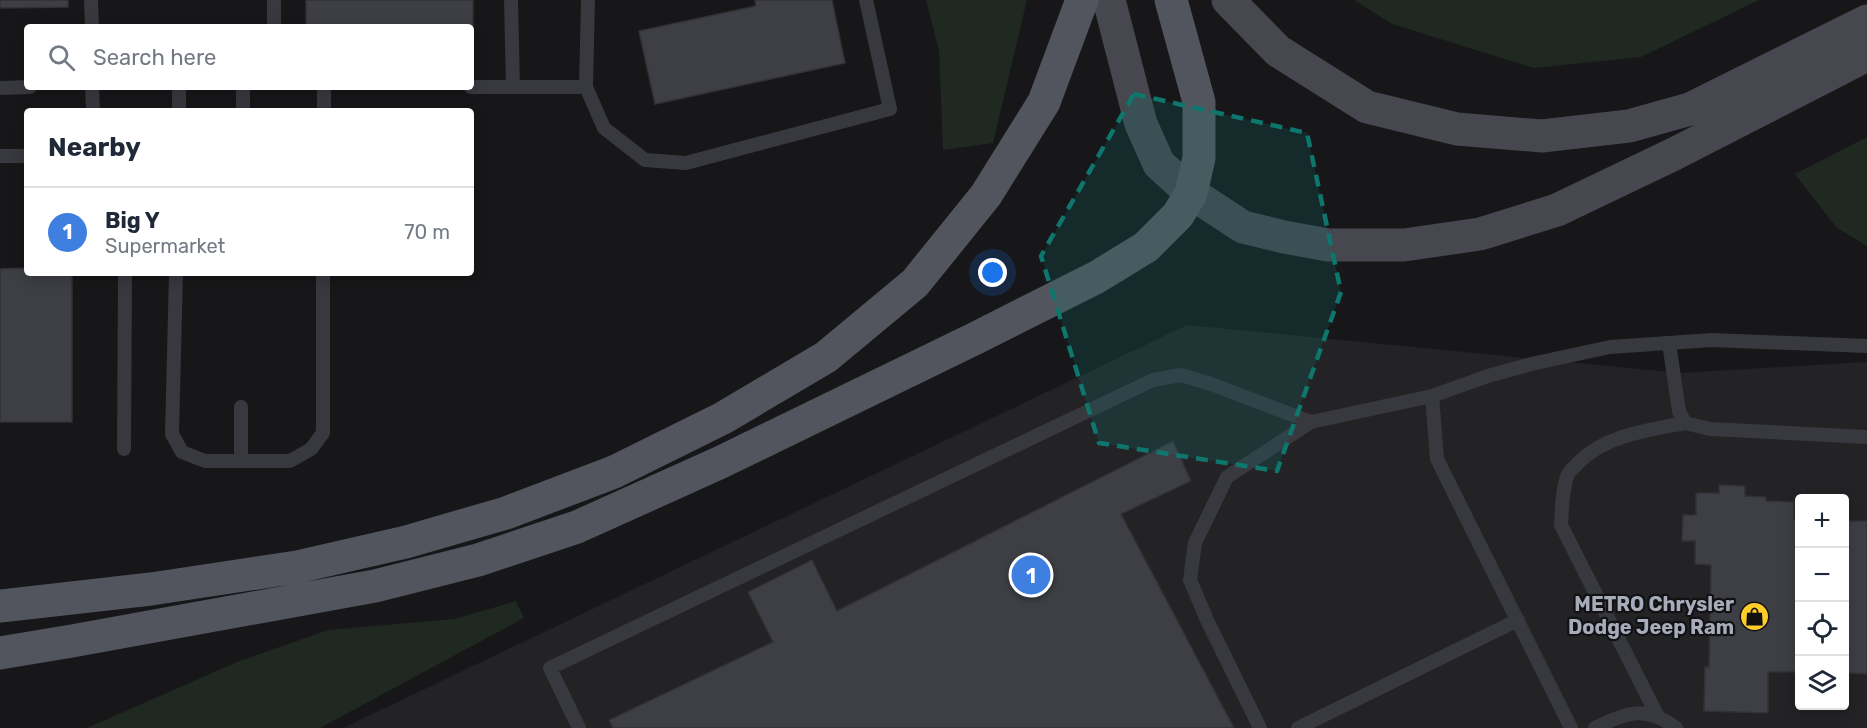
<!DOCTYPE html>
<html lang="en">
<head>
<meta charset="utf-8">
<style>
	:root { --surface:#fff; --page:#f2f2f3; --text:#1f2937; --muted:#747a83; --line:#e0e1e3; --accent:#847331 }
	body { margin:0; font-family:Rubik,sans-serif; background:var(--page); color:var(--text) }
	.controls { position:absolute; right:18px; bottom:18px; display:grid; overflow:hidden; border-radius:6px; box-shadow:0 3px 15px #0003 }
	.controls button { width:54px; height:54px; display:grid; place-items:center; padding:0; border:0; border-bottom:2px solid var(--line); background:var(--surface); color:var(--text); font:30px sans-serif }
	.you { position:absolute; left:993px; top:273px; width:21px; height:21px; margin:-15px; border:4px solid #fff; border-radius:50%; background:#1a73e8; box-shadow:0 0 0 9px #1a73e833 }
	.badge { display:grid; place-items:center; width:39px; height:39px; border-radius:50%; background:var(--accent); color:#fff; font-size:20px; font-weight:700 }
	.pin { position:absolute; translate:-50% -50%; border:3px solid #fff; box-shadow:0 2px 6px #0006 }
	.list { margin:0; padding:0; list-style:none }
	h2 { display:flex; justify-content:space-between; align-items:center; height:78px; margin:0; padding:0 24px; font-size:26px }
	h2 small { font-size:20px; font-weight:400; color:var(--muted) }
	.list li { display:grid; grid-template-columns:39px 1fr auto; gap:18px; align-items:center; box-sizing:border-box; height:90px; padding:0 24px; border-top:2px solid var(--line) }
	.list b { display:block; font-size:22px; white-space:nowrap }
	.list p { margin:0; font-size:20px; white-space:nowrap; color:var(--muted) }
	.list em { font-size:20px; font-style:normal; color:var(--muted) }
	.icon { flex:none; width:33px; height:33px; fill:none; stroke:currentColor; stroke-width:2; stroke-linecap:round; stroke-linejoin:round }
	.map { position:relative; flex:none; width:1867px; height:728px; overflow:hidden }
	.search { position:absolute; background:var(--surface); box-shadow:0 3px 15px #0003; left:24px; top:24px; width:450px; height:66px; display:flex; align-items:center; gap:15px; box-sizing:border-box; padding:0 21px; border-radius:6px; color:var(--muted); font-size:22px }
	.panel { position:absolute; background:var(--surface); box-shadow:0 3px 15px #0003; left:24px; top:108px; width:450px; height:168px; border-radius:6px }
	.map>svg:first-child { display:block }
	.built { fill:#232326; fill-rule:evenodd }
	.green { fill:#1f2821 }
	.building { fill:#3e3f44; stroke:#313136; stroke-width:1.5 }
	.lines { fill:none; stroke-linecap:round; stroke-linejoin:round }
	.service { stroke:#38383f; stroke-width:14 }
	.secondary { stroke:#46474f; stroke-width:33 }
	.primary { stroke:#53555e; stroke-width:33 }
	.marked { fill:#0f766e; fill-opacity:0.2; stroke:#0f766e; stroke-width:4.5; stroke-dasharray:12 8; stroke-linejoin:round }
	.labels { text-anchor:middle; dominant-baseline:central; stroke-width:4.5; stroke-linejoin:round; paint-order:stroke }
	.poi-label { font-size:20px; font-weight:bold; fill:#a8acba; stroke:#121214; text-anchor:end }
</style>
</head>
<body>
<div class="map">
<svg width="1867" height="728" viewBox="0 0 1867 728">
	<rect width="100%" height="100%" fill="#171719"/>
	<path class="built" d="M1187 325 1680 373 1867 362V728H343ZM1800 498H1844V706H1800Z"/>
	<path class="green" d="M926 0H1027L993 143 943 150 939 51Z
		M1354 0H1759L1641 57 1534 68 1392 24Z
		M1867 137V246L1836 227 1795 174Z
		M516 601 524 618 320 728H87L237 662 328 630 455 619Z"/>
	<path class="building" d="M0 0H68V7L0 8Z
		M306 0H473V32H471V27H306Z
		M755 0H832L845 63 655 104 639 31 756 6Z
		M27 268V273H72V422H0V269Z
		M1173 441 1191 481 1121 514 1234 728H613L609 720 773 642 748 592 812 560 837 611Z
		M1719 485 1745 486V496L1766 497V501L1794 502V520H1800V672H1768V713L1704 711 1705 667H1709L1711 565 1695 564V541H1682L1683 515H1696V493H1719Z
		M1844 521H1867V674L1844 673Z"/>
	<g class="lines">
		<path class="service" d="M91 0 92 27
			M511 0 513 87
			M274 27V0
			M92 87 93 111
			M471 87H586L604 128 645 160 686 163 890 109 866 0
			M586 87 588 0
			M0 88 30 87
			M179 111V87
			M243 111V87
			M324 111V87
			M0 156H27
			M176 273 172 434 182 452 205 461H290L311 449 323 433V273
			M1669 343 1679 411 1685 423 1710 429 1867 437
			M1432 396 1437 459 1571 728
			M124 449 125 273
			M241 461V407
			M1658 717 1561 525C1562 509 1562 489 1568 474 1570 470 1575 467 1578 463 1606 435 1648 430 1685 423
			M579 728 550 668 1153 380 1181 375 1211 384 1311 422
			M1260 728 1207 620 1190 580 1195 543 1227 477 1311 422 1432 396 1488 376 1531 364 1610 347 1712 340 1867 346
			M1298 728 1518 620
			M1595 728C1626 712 1646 705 1676 728"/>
		<path class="secondary" d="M1109 0 1141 124 1159 164 1191 193 1243 227 1284 237 1328 245H1404L1480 234 1557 210 1674 154 1867 55
			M1228 0 1278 51 1367 107 1457 129 1542 136 1629 126 1690 109 1867 21"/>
		<path class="primary" d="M0 606 151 589 297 567 406 542 506 513 614 472 723 418 826 357 915 283 986 195 1044 102 1082 0
			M0 653 72 641 375 586 478 560 577 527 719 463 976 338 1097 277 1146 247 1178 215 1191 193 1199 158V102L1171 0"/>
	</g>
	<path class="marked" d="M1134 94 1307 133 1341 292 1277 471 1099 443 1041 256Z"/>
	<defs>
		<symbol id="shop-disc" viewBox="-11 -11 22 22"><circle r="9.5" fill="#ffcd29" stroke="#121214"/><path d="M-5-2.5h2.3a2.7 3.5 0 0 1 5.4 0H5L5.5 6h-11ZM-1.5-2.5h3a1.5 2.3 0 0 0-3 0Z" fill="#111"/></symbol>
	</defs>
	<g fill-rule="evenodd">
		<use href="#shop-disc" x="1738" y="600" width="33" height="33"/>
	</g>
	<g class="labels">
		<g class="poi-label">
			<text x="1734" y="604">METRO Chrysler<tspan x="1734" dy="23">Dodge Jeep Ram</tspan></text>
		</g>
	</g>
</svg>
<div class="controls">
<button>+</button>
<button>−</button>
<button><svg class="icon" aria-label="locate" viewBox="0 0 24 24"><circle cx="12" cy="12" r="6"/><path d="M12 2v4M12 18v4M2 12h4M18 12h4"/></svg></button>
<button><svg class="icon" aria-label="layers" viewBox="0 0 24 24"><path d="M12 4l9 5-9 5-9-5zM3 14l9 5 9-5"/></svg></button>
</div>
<div class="you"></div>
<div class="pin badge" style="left:1031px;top:575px;background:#3f7fe0">1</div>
<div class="search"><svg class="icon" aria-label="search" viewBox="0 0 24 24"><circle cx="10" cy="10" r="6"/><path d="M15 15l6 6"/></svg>Search here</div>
<section class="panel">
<h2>Nearby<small></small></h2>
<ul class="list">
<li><span class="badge" style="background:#3f7fe0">1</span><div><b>Big Y</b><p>Supermarket</p></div><em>70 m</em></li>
</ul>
</section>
</div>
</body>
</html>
